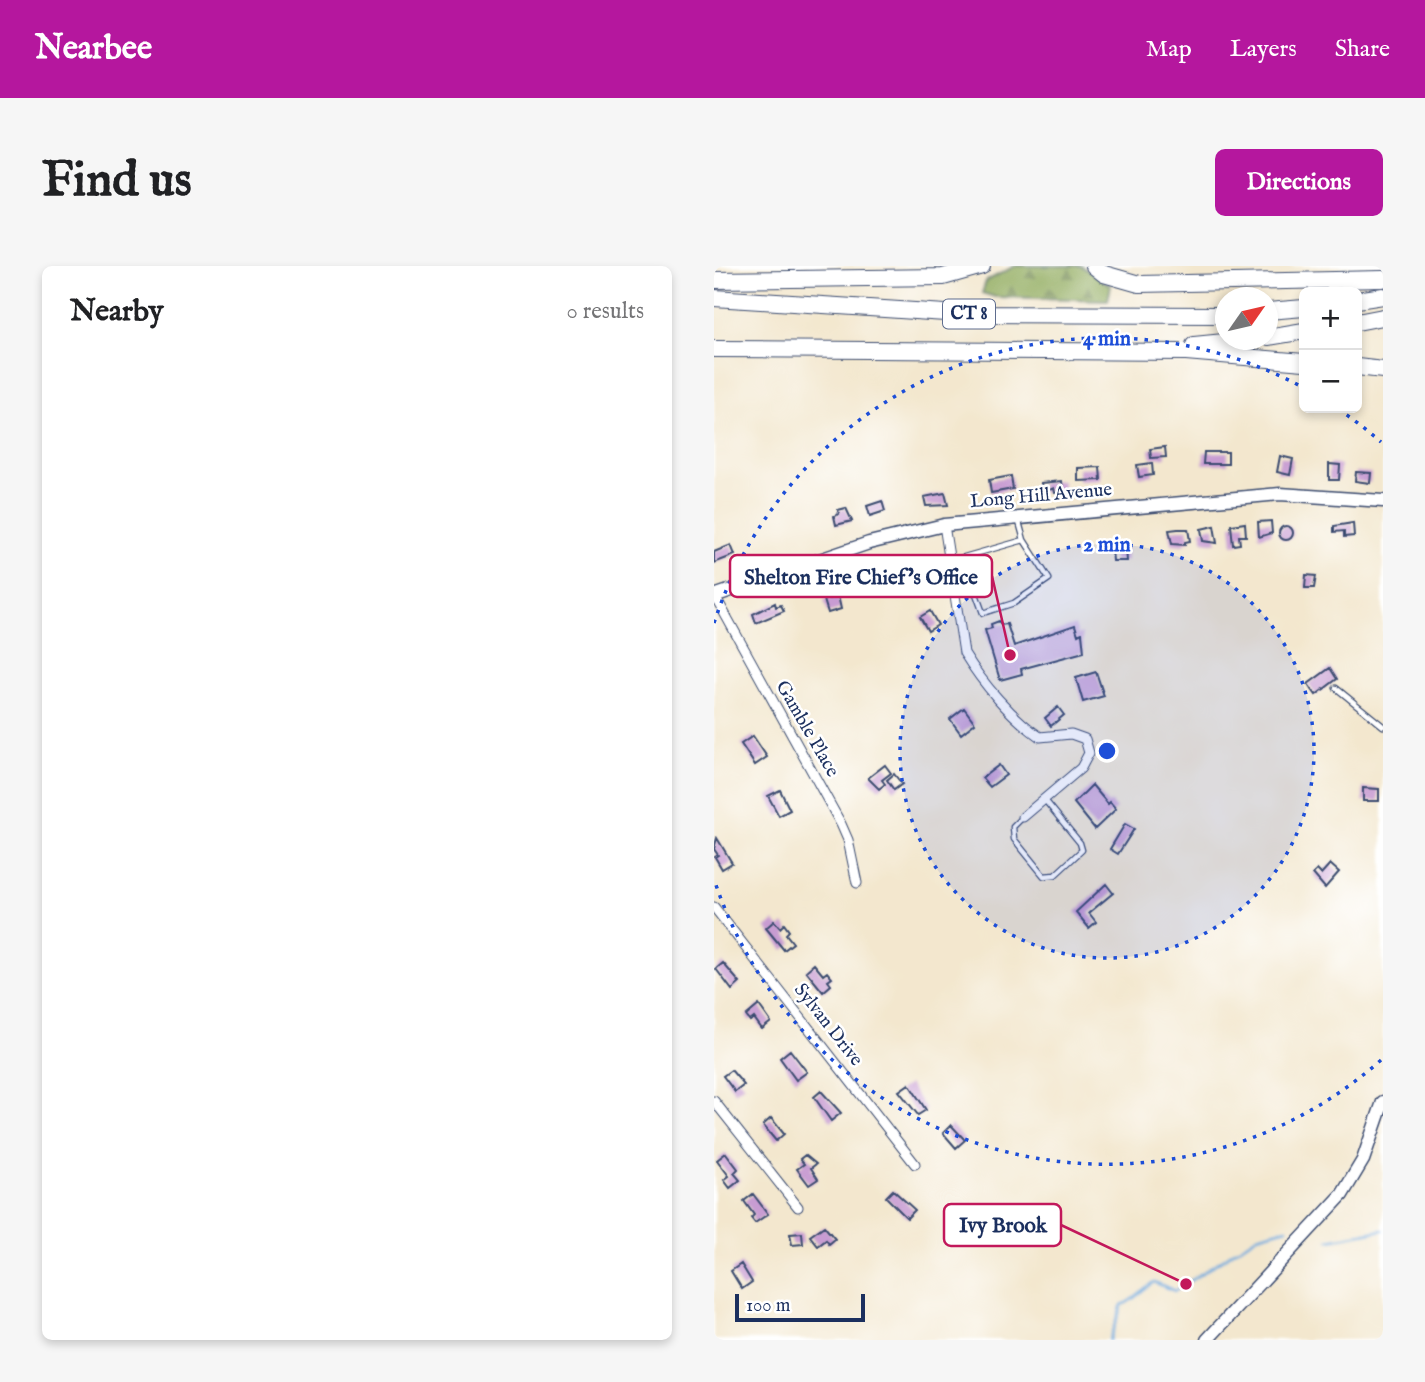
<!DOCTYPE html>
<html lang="en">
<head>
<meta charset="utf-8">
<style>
	:root { --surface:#fff; --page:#f6f6f6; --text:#202124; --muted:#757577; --line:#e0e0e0; --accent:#b5179e }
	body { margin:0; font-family:"IM FELL English",serif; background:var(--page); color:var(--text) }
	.controls { position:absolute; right:21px; top:21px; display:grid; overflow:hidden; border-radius:10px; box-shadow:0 4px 10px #0003 }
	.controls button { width:63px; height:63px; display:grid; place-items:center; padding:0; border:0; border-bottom:2px solid var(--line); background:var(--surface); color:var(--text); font:35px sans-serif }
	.compass { position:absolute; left:501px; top:21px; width:63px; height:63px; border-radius:50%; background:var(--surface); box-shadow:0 4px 10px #0003; rotate:56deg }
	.scale { position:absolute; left:21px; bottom:18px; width:130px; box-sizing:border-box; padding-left:7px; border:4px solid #1b2f5e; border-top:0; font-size:19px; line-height:24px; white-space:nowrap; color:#1b2f5e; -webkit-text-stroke:5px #fff; paint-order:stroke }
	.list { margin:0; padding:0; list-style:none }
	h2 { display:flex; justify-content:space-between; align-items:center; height:91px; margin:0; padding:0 28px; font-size:30px }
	h2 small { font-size:23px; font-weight:400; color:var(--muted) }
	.map { position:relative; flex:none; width:669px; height:1074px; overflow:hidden; border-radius:10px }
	header { display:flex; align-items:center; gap:42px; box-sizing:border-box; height:98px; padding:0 35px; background:var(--accent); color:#fff }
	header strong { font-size:33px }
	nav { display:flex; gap:38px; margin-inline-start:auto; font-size:24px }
	.intro { display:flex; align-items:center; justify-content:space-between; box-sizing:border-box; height:168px; padding:0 42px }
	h1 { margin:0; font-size:49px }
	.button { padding:18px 32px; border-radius:10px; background:var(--accent); color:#fff; font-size:24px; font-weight:700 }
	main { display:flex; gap:42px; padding:0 42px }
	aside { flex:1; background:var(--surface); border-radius:10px; box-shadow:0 4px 10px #0003 }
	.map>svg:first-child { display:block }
	.forest { fill:url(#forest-firs); stroke:#566e5e; stroke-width:2 }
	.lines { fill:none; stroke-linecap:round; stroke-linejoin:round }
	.stream { stroke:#6ca9de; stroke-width:2.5 }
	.building { fill:#c89cd2 }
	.lane-casing { stroke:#3b4b6f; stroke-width:7 }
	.street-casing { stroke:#3b4b6f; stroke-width:11 }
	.secondary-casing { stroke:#3b4b6f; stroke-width:15 }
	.highway-casing { stroke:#3b4b6f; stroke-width:18 }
	.lane { stroke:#fff; stroke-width:4.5 }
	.street { stroke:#fff; stroke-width:9 }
	.secondary { stroke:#fff; stroke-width:12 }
	.highway { stroke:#fff; stroke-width:16 }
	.ring { fill:none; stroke:#1d4ed8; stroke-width:3.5; stroke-dasharray:3.5 7 }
	.labels { text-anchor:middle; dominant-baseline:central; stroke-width:5; stroke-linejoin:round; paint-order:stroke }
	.shield { fill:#fff; stroke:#5f6d8e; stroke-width:2 }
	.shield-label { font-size:18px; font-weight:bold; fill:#1b2f5e }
	.street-label { font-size:19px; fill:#1b2f5e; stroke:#fff }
	.centre { fill:#1d4ed8; stroke:#fff; stroke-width:3.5 }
	.ring-label { font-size:21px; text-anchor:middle; font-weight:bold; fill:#1d4ed8; stroke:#fff; stroke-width:5; stroke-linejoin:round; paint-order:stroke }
	.leader { fill:none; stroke:#c2185b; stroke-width:2.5 }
	.callout-dot { fill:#c2185b; stroke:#fff; stroke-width:2.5 }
	.callout { fill:#fff; stroke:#c2185b; stroke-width:2.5 }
	.callout-label { font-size:21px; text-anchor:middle; font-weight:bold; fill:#1b2f5e }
</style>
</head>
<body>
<header>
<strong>Nearbee</strong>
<nav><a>Map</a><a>Layers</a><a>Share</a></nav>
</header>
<div class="intro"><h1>Find us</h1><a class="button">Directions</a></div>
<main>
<aside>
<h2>Nearby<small>0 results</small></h2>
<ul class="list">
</ul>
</aside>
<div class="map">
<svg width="669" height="1074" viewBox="0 0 669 1074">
	<defs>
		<pattern id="forest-firs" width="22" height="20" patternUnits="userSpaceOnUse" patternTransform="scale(1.75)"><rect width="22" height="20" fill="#92ac5f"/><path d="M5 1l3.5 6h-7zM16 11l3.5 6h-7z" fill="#768c52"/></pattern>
	</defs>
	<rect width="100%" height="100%" fill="#fff"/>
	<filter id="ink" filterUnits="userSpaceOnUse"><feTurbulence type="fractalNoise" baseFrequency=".0143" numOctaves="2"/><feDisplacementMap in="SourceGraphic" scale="14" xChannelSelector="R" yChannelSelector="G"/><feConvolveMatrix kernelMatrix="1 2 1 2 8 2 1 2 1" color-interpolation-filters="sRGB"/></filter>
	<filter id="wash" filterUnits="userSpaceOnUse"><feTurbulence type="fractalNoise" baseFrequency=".00686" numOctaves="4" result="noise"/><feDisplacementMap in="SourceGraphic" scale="28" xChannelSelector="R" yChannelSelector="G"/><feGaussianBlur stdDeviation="1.57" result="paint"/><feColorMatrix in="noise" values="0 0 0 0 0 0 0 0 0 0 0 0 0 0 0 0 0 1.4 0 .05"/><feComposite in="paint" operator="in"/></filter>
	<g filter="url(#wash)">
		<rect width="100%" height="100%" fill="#f3e7ce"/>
		<path class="forest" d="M301 0H367L397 20 394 34 281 31 268 27 272 15Z"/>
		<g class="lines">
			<path class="stream" d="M615 974 669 964
				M395 1074 408 1039C422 1034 428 1022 440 1016L461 1025 543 970 573 962"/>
		</g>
		<g id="blocks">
			<path class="building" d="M451 181 452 191 437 192 436 183Z
				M490 186H514V198H489Z
				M566 190 579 193 576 209 563 206Z
				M438 197 439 209 425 211 423 199Z
				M615 198 626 199 625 214H615Z
				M386 201 387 214 364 215V202Z
				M642 206 657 207 656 217 641 215Z
				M297 210 299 223 277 227 275 214Z
				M348 215 349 227H341L340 222 327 227V217Z
				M231 227 234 239 212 240 210 231Z
				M168 235 171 245 156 250 153 240Z
				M132 242 138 255 122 259 120 250 125 248 124 244Z
				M557 255 558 267 545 271 544 256Z
				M531 257 532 270H525L526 278 519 279 517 259Z
				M639 257 640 270 630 271V265L620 266V260Z
				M565 267a7 7 0 1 1 14 0a7 7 0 1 1-14 0Z
				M500 260 503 277 489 275 487 263Z
				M464 263H474L476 275 471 276V279L458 278 455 264Z
				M17 279 21 289 0 297V286Z
				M412 283 413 295H399L398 284Z
				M592 309 602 310 600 322H591Z
				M124 330 127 343 114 347 110 334Z
				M61 337 62 341 67 339 70 345 42 357 39 348Z
				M216 345 224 359 214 365 206 351Z
				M285 355 287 359 293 358 300 380 361 359 364 369 368 367 370 386 307 403 308 408 286 414 271 364 278 362 277 358Z
				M616 402 623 413 602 429 594 418Z
				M382 406 390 430 369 436 362 412Z
				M344 441 350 449 337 460 331 452Z
				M250 442 261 457 247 468 236 453Z
				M39 470 53 491 41 499 27 478Z
				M171 499 177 507 168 514 171 518 165 523 154 512Z
				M285 499 292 509 276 521 268 512Z
				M180 508 188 518 180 524 173 514Z
				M378 519 394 538 396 536 402 543 381 563 360 537Z
				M649 522 665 523V535H649Z
				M66 524 76 544 65 550 54 530Z
				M411 558 420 563 404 588 396 583Z
				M3 572 18 597 8 603 1 591 4 589 0 583Z
				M616 598 625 606 611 622 599 608 603 604 607 608Z
				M392 618 399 627 375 647 382 656 375 662 362 646Z
				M60 655 66 662 70 658 75 665 72 668 79 677 70 684 52 662Z
				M9 697 26 717 18 724 2 703Z
				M100 698 109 709 113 706 118 712 114 715 117 719 109 726 92 705Z
				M45 739 57 756 48 763 40 752 36 755 32 750Z
				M76 784 93 806 82 814 66 792Z
				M17 804 30 819 21 826 9 810Z
				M195 818 212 844 204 849 185 825Z
				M107 825 127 847 117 855 100 831Z
				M57 852 70 868 62 875 49 859Z
				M237 859 251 874 242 882 229 867Z
				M12 887 24 903 20 907 26 914 16 922 10 914 15 910 3 894Z
				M91 889 102 898 97 902 104 913 95 919 83 903 90 898 86 893Z
				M179 924 201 944 193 952 172 931Z
				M39 928 54 948 41 957 37 952 40 949 30 935Z
				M110 960 121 973 115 978 112 974 104 980 96 970Z
				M88 967 89 978 78 979 76 968Z
				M27 998 38 1016 28 1023 17 1005Z"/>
		</g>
	</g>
	<g filter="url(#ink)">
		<use href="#blocks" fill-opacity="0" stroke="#3b4b6f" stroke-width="2"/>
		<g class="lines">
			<defs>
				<path id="lane" d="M249 292 269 347 300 337 335 313 310 274
					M236 295 310 274 305 256
					M622 422 669 460
					M308 552 299 561 300 573 330 610 341 609 368 584 366 577 330 533"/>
				<path id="street" d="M230 259 250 387C269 418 296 450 326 471L357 468 371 473 375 487 367 502 309 551
					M1 330 127 558 134 574 143 617
					M0 641 201 898
					M0 835 84 941"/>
				<path id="secondary" d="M0 330 155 277 230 259 566 228 669 235
					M493 1074 628 929 649 894 669 836"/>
				<path id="highway" d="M380 0 390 8 425 18 669 13
					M0 14 229 11 268 0
					M0 32 247 48 512 49
					M643 34 669 30
					M554 45 590 42
					M643 56 669 51
					M554 71 590 65
					M480 79 530 74
					M0 83 472 86 590 96
					M643 101 669 104"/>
			</defs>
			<use href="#lane" class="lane-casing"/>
			<use href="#street" class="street-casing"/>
			<use href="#secondary" class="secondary-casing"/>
			<use href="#highway" class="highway-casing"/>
			<use href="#lane" class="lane"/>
			<use href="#street" class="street"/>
			<use href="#secondary" class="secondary"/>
			<use href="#highway" class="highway"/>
		</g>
	</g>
	<circle cx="393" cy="485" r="207" fill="#1d4ed8" fill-opacity=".12"/>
	<g class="ring">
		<circle cx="393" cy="485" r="207"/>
		<path d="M667 794A413 413 0 0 1 0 613M0 357A413 413 0 0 1 590 122M624 143A413 413 0 0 1 667 176"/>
	</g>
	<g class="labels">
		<rect class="shield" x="229" y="33.5" width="52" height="29" rx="5"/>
		<g class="shield-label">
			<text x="255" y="48">CT 8</text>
		</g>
		<g class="street-label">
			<text transform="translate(327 230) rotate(-5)">Long Hill Avenue</text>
			<text transform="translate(93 463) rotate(60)">Gamble Place</text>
			<text transform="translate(114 759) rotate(52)">Sylvan Drive</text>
		</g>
	</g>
	<circle cx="393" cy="485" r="10" class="centre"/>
	<g class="ring-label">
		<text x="393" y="79">4 min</text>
		<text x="393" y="285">2 min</text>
	</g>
	<path class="leader" d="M296 389L278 310M472 1018L347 959"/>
	<g class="callout-dot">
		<circle cx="296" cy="389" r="7"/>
		<circle cx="472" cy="1018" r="7"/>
	</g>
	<g class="callout">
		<rect x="16" y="289" width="262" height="42" rx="7"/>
		<rect x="230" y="938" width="117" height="42" rx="7"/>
	</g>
	<g class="callout-label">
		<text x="147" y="318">Shelton Fire Chief's Office</text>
		<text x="289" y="966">Ivy Brook</text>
	</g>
</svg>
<div class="controls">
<button>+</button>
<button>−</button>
</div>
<svg class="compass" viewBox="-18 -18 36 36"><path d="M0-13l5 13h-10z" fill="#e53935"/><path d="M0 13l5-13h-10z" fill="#757577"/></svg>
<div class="scale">100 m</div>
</div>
</main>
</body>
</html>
